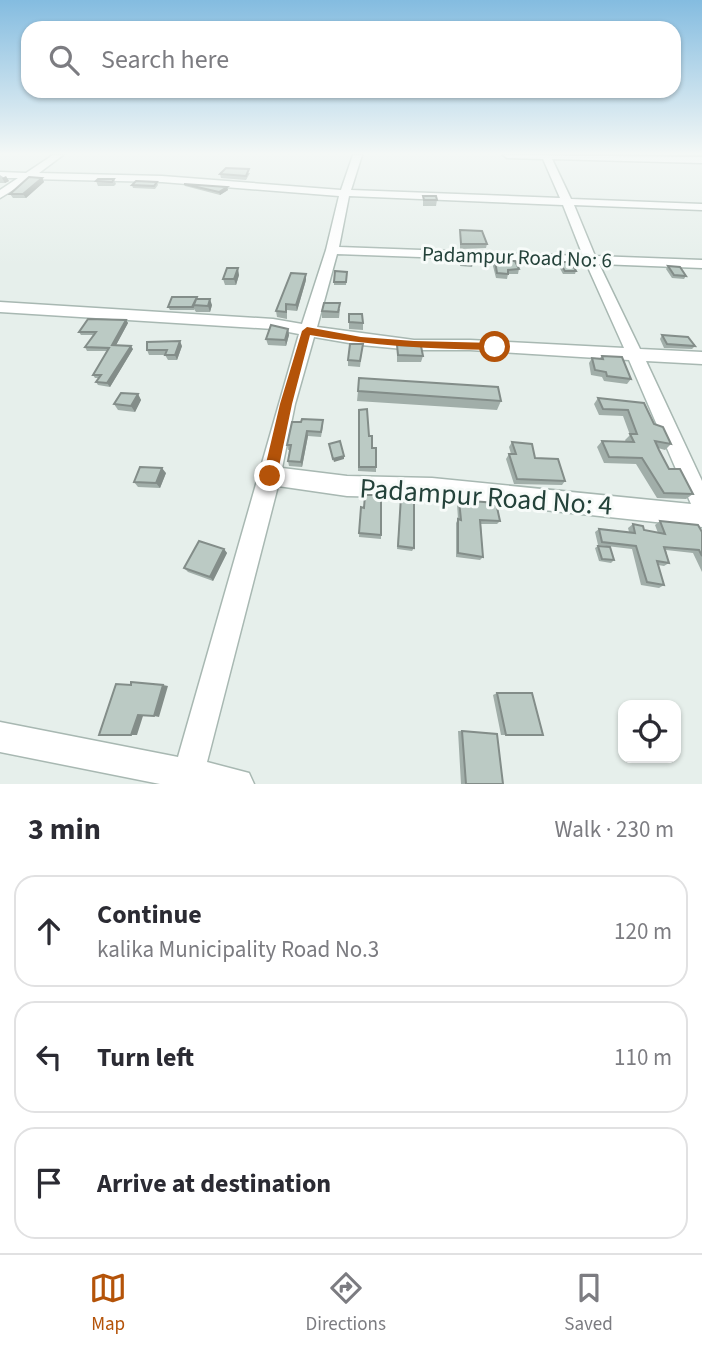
<!DOCTYPE html>
<html lang="en">
<head>
<meta charset="utf-8">
<style>
	:root { --surface:#fff; --page:#f2f2f3; --text:#2b2b33; --muted:#7c7c81; --line:#e1e1e2; --accent:#b45309 }
	body { margin:0; font-family:"Source Sans 3",sans-serif; background:var(--page); color:var(--text) }
	.controls { position:absolute; right:21px; bottom:21px; display:grid; overflow:hidden; border-radius:14px; box-shadow:0 2px 5px #0004 }
	.controls button { width:63px; height:63px; display:grid; place-items:center; padding:0; border:0; border-bottom:2px solid var(--line); background:var(--surface); color:var(--text); font:35px sans-serif }
	.stop { position:absolute; width:21px; height:21px; margin:-16px; border:5px solid #b45309; border-radius:50%; background:#fff }
	.stop.end { background:#b45309; border-color:#fff; box-shadow:0 2px 7px #0008 }
	.list { margin:0; padding:0; list-style:none }
	h2 { display:flex; justify-content:space-between; align-items:center; height:91px; margin:0; padding:0 28px; font-size:30px }
	h2 small { font-size:23px; font-weight:400; color:var(--muted) }
	.list li { display:grid; grid-template-columns:46px 1fr auto; gap:21px; align-items:center; box-sizing:border-box; height:112px; margin:0 14px 14px; padding:0 14px; border:2px solid var(--line); border-radius:21px }
	.list b { display:block; font-size:26px; white-space:nowrap }
	.list p { margin:0; font-size:23px; white-space:nowrap; color:var(--muted) }
	.list em { font-size:23px; font-style:normal; color:var(--muted) }
	.icon { flex:none; width:38px; height:38px; fill:none; stroke:currentColor; stroke-width:2; stroke-linecap:round; stroke-linejoin:round }
	.map { position:relative; flex:none; width:702px; height:784px; overflow:hidden }
	.search { position:absolute; background:var(--surface); box-shadow:0 2px 5px #0004; left:21px; right:21px; top:21px; height:77px; display:flex; align-items:center; gap:18px; box-sizing:border-box; padding:0 24px; border-radius:21px; color:var(--muted); font-size:26px }
	.sheet { height:469px; background:var(--surface) }
	nav { display:flex; justify-content:space-around; align-items:center; box-sizing:border-box; height:98px; border-top:2px solid var(--line); background:var(--surface); font-size:19px; color:var(--muted) }
	nav a { display:grid; justify-items:center; gap:4px }
	nav .on { color:var(--accent) }
	.map>svg:first-child { display:block }
	.lines { fill:none; stroke-linecap:round; stroke-linejoin:round }
	.minor-casing { stroke:#a8b8b2; stroke-width:3 }
	.minor { fill:#fff; fill-rule:evenodd }
	.wall { fill:#a1aea9 }
	.shaded-wall { fill:#838d89 }
	.building { fill:#bbcac4; stroke:#838d89; stroke-width:2 }
	.route { fill:#b45309 }
	.labels { text-anchor:middle; dominant-baseline:central; stroke-width:6; stroke-linejoin:round; paint-order:stroke }
	.far-street-label { font-size:21px; fill:#24423a; stroke:#f7fbf9 }
	.near-street-label { font-size:28px; fill:#24423a; stroke:#f7fbf9 }
</style>
</head>
<body>
<div class="map">
<svg width="702" height="784" viewBox="0 0 702 784">
	<rect width="100%" height="100%" fill="#e6efeb"/>
	<g class="lines">
		<defs>
			<path id="minor" d="M53 155H63L39 173 162 176 341 190 353 155H362L351 190 560 198 543 159 507 158 503 155 702 157V163L552 159 571 199 702 204V210L574 205 595 256 702 260V268L599 264 640 349 702 352V364L646 361 702 481V527L432 498 347 496 278 486 207 762 249 773 254 784H160L0 752V722L178 757 299 334 273 329 0 312V302L273 319 302 324 326 250 339 196 162 182 31 179 0 198V190L18 178H0V172L26 173ZM349 196 563 205 583 256 339 247ZM337 254 586 263 624 348 470 340H414L317 327ZM314 337 361 345 414 350H470L629 360 691 504 432 478 347 476 282 468 295 404Z"/>
		</defs>
		<use href="#minor" class="minor-casing"/>
		<use href="#minor" class="minor"/>
	</g>
	<path class="wall" d="M250 173 246 180 221 178 220 174Z
		M0 175 9 181 5 183H0Z
		M42 178 44 182 26 198H13L10 194Z
		M114 179 116 184 114 186H98L96 181Z
		M157 182 158 185 155 189 133 188 132 185Z
		M184 184 227 187 228 190 220 195 185 186Z
		M423 196 437 200 436 206H423Z
		M460 230 487 244 486 248 460 249Z
		M461 258 473 264 472 267 460 266Z
		M495 261 519 269 518 274H508L507 279 496 278 493 266Z
		M559 262 576 271 575 274H563L558 265Z
		M668 266 686 276 684 279 672 278 666 269Z
		M347 272 346 285H334V282Z
		M239 275 236 285H225L223 279Z
		M306 280 297 311 287 310V319L277 317 276 311Z
		M197 299 212 305 210 312H196L194 309V310H170L168 307Z
		M340 309 339 318H322V311Z
		M349 314 363 323V330L349 329Z
		M126 320 128 323 116 345 133 349 110 387 98 385 96 382 99 378H95L93 375 107 351H87L85 347 94 335H81L79 332Z
		M288 329 289 335 286 346 268 345 266 339Z
		M662 335 695 346 692 349 664 348 660 339Z
		M397 345 423 356 421 362H397Z
		M182 346 177 360H168L165 355H149L147 350Z
		M362 351 360 367 348 366V360Z
		M602 356 631 379 627 384 604 381 602 377 591 375 589 363 592 358 599 359Z
		M358 391 501 401 497 410 357 401Z
		M138 394 141 400 135 412 118 410 114 404Z
		M598 398 644 403 654 424 671 444 665 450 658 448 669 469 693 494 686 499 657 498 636 464 604 463 597 447 602 441 626 442 625 440 630 435 623 416 599 415 594 404Z
		M359 410 372 448H376V472L358 471Z
		M301 422 323 426 321 437 308 436 302 467 289 466 288 461 290 450H288L287 445Z
		M512 442 535 458 565 481 562 485 514 484 506 459 509 454H511L509 447Z
		M166 473 160 488 138 487 134 482Z
		M401 496 414 548 412 551 397 549Z
		M459 500 500 521 497 524H481L483 557 480 560 456 557V523L458 519 457 504Z
		M361 507 364 508 381 535V539L359 537Z
		M660 521 702 532V572L693 553 666 550 669 563 664 566 658 565 664 585 659 588 641 585 632 549 598 545 595 532 599 529 629 532 628 528 633 524 644 530 658 533 655 525Z
		M598 546 614 560 611 563 599 561 595 548Z
		M224 549 227 553 213 581 188 572 184 568Z
		M497 693 543 735H501L493 695Z
		M458 731H462L503 784H461Z"/>
	<path class="shaded-wall" d="M6 176 9 181 5 183 2 178Z
		M42 178 44 182 26 198 23 194Z
		M227 187 228 190 220 195 219 192Z
		M238 268 239 275 236 285 234 279Z
		M306 274V280L297 311 296 305Z
		M210 299 212 305 210 312 208 306Z
		M126 320 128 323 114 349 112 345Z
		M288 329 289 335 286 346 285 340Z
		M180 341 182 346 177 360 175 355Z
		M131 346 133 349 110 387 107 383Z
		M138 394 141 400 135 412 131 406Z
		M307 431 308 436 302 467 301 462Z
		M344 456V459L334 462 333 459Z
		M162 468 166 473 160 488 156 483Z
		M224 549 227 553 213 581 210 577Z
		M163 685 168 686 159 717 154 716Z
		M138 715 143 716 137 735H131Z"/>
	<path class="building" d="M226 168 249 169 246 176 220 174Z
		M29 177 42 178 23 194H10Z
		M98 179H114L112 182 96 181Z
		M136 181 157 182 154 186 132 185Z
		M184 184 227 187 219 192Z
		M423 196H436L437 200H424Z
		M460 230 482 231 487 244H461Z
		M461 258H472L473 264 461 263Z
		M495 261H515L519 269 508 270V274L497 273Z
		M559 262H571L576 271H565Z
		M668 266 680 267 686 276 674 275Z
		M227 268H238L234 279H223Z
		M335 271 347 272 346 282H334Z
		M291 273 306 274 296 305 286 304V312L276 311Z
		M172 297H197L193 307H168Z
		M196 299H210L208 306 193 305Z
		M324 303H340L338 312 322 311Z
		M349 314H362L363 323 349 322Z
		M88 319 126 320 112 345 131 346 107 383 96 382 101 375H93L109 348 85 347 96 332H79Z
		M271 325 288 329 285 340 266 339Z
		M662 335 688 337 695 346 667 344Z
		M180 341 175 355H165L167 350H147V342Z
		M350 344H363L360 361 348 360Z
		M397 345 421 346 423 356 398 355Z
		M602 356 622 357 631 379 607 376 606 372 595 370 592 358 603 359Z
		M359 378 498 387 501 401 358 391Z
		M121 393 138 394 131 406 114 404Z
		M598 398 644 403 654 424 663 427 671 444 655 441 659 450 669 469H680L693 494 664 493 642 458 609 457 602 441 634 442 630 434H637L628 410 603 409Z
		M367 409 369 436H372V448H376V467H359V410Z
		M302 419 323 420 321 432 307 431 301 462 288 461 291 445H287L292 422H301Z
		M340 441 344 456 333 459 329 444Z
		M512 442 532 444 535 458 558 459 565 481 517 479 509 454H516Z
		M140 467 162 468 156 483 134 482Z
		M365 495H381V535L359 533 361 507 364 508Z
		M401 496 414 497V548L398 546Z
		M459 500 496 503 500 521 480 520 483 557 458 553V519L461 520Z
		M660 521 698 525 702 532V556L699 550 664 547 669 563 657 561 664 585 647 582 636 546 602 542 599 529 635 533 633 524 643 526 644 530 665 534Z
		M199 541 224 549 210 577 184 568Z
		M598 546 610 547 614 560 602 559Z
		M131 682 163 685 154 716 138 715 131 735H99L116 684 131 685Z
		M497 693H532L543 735H506Z
		M462 731 497 734 503 784H466Z"/>
	<linearGradient id="sky" x2="0" y2="1"><stop stop-color="#84bce0"/><stop offset="0.58" stop-color="#f4f8f6"/><stop offset="1" stop-color="#f4f8f6" stop-opacity="0"/></linearGradient>
	<rect width="702" height="265" fill="url(#sky)"/>
	<path class="route" d="M307 327 361 337 414 341 495 343 500 347 495 350C432 349 372 346 310 335L292 404 277 476 270 482 263 476 280 404 302 331Z"/>
	<g class="labels">
		<g class="far-street-label">
			<text transform="translate(517 257) rotate(2)">Padampur Road No: 6</text>
		</g>
		<g class="near-street-label">
			<text transform="translate(486 497) rotate(4)">Padampur Road No: 4</text>
		</g>
	</g>
</svg>
<div class="controls">
<button><svg class="icon" aria-label="locate" viewBox="0 0 24 24"><circle cx="12" cy="12" r="6"/><path d="M12 2v4M12 18v4M2 12h4M18 12h4"/></svg></button>
</div>
<div class="stop" style="left:495px;top:347px"></div>
<div class="stop end" style="left:270px;top:476px"></div>
<div class="search"><svg class="icon" aria-label="search" viewBox="0 0 24 24"><circle cx="10" cy="10" r="6"/><path d="M15 15l6 6"/></svg>Search here</div>
</div>
<section class="sheet">
<h2>3 min<small>Walk · 230 m</small></h2>
<ul class="list">
<li><svg class="icon" aria-label="ahead" viewBox="0 0 24 24"><path d="M12 20V5M6 11l6-6 6 6"/></svg><div><b>Continue</b><p>kalika Municipality Road No.3</p></div><em>120 m</em></li>
<li><svg class="icon" aria-label="left" viewBox="0 0 24 24"><path d="M17 20v-9H6M10 6l-5 5 5 5"/></svg><div><b>Turn left</b></div><em>110 m</em></li>
<li><svg class="icon" aria-label="arrive" viewBox="0 0 24 24"><path d="M6 21V4h12l-3 4 3 4H6"/></svg><div><b>Arrive at destination</b></div></li>
</ul>
</section>
<nav>
<a class="on"><svg class="icon" aria-label="map" viewBox="0 0 24 24"><path d="M3 6l6-2 6 2 6-2v14l-6 2-6-2-6 2zM9 4v14M15 6v14"/></svg>Map</a>
<a><svg class="icon" aria-label="directions" viewBox="0 0 24 24"><path d="M12 3l9 9-9 9-9-9zM9 14v-3h6M13 9l2 2-2 2"/></svg>Directions</a>
<a><svg class="icon" aria-label="saved" viewBox="0 0 24 24"><path d="M7 4h10v16l-5-4-5 4z"/></svg>Saved</a>
</nav>
</body>
</html>
